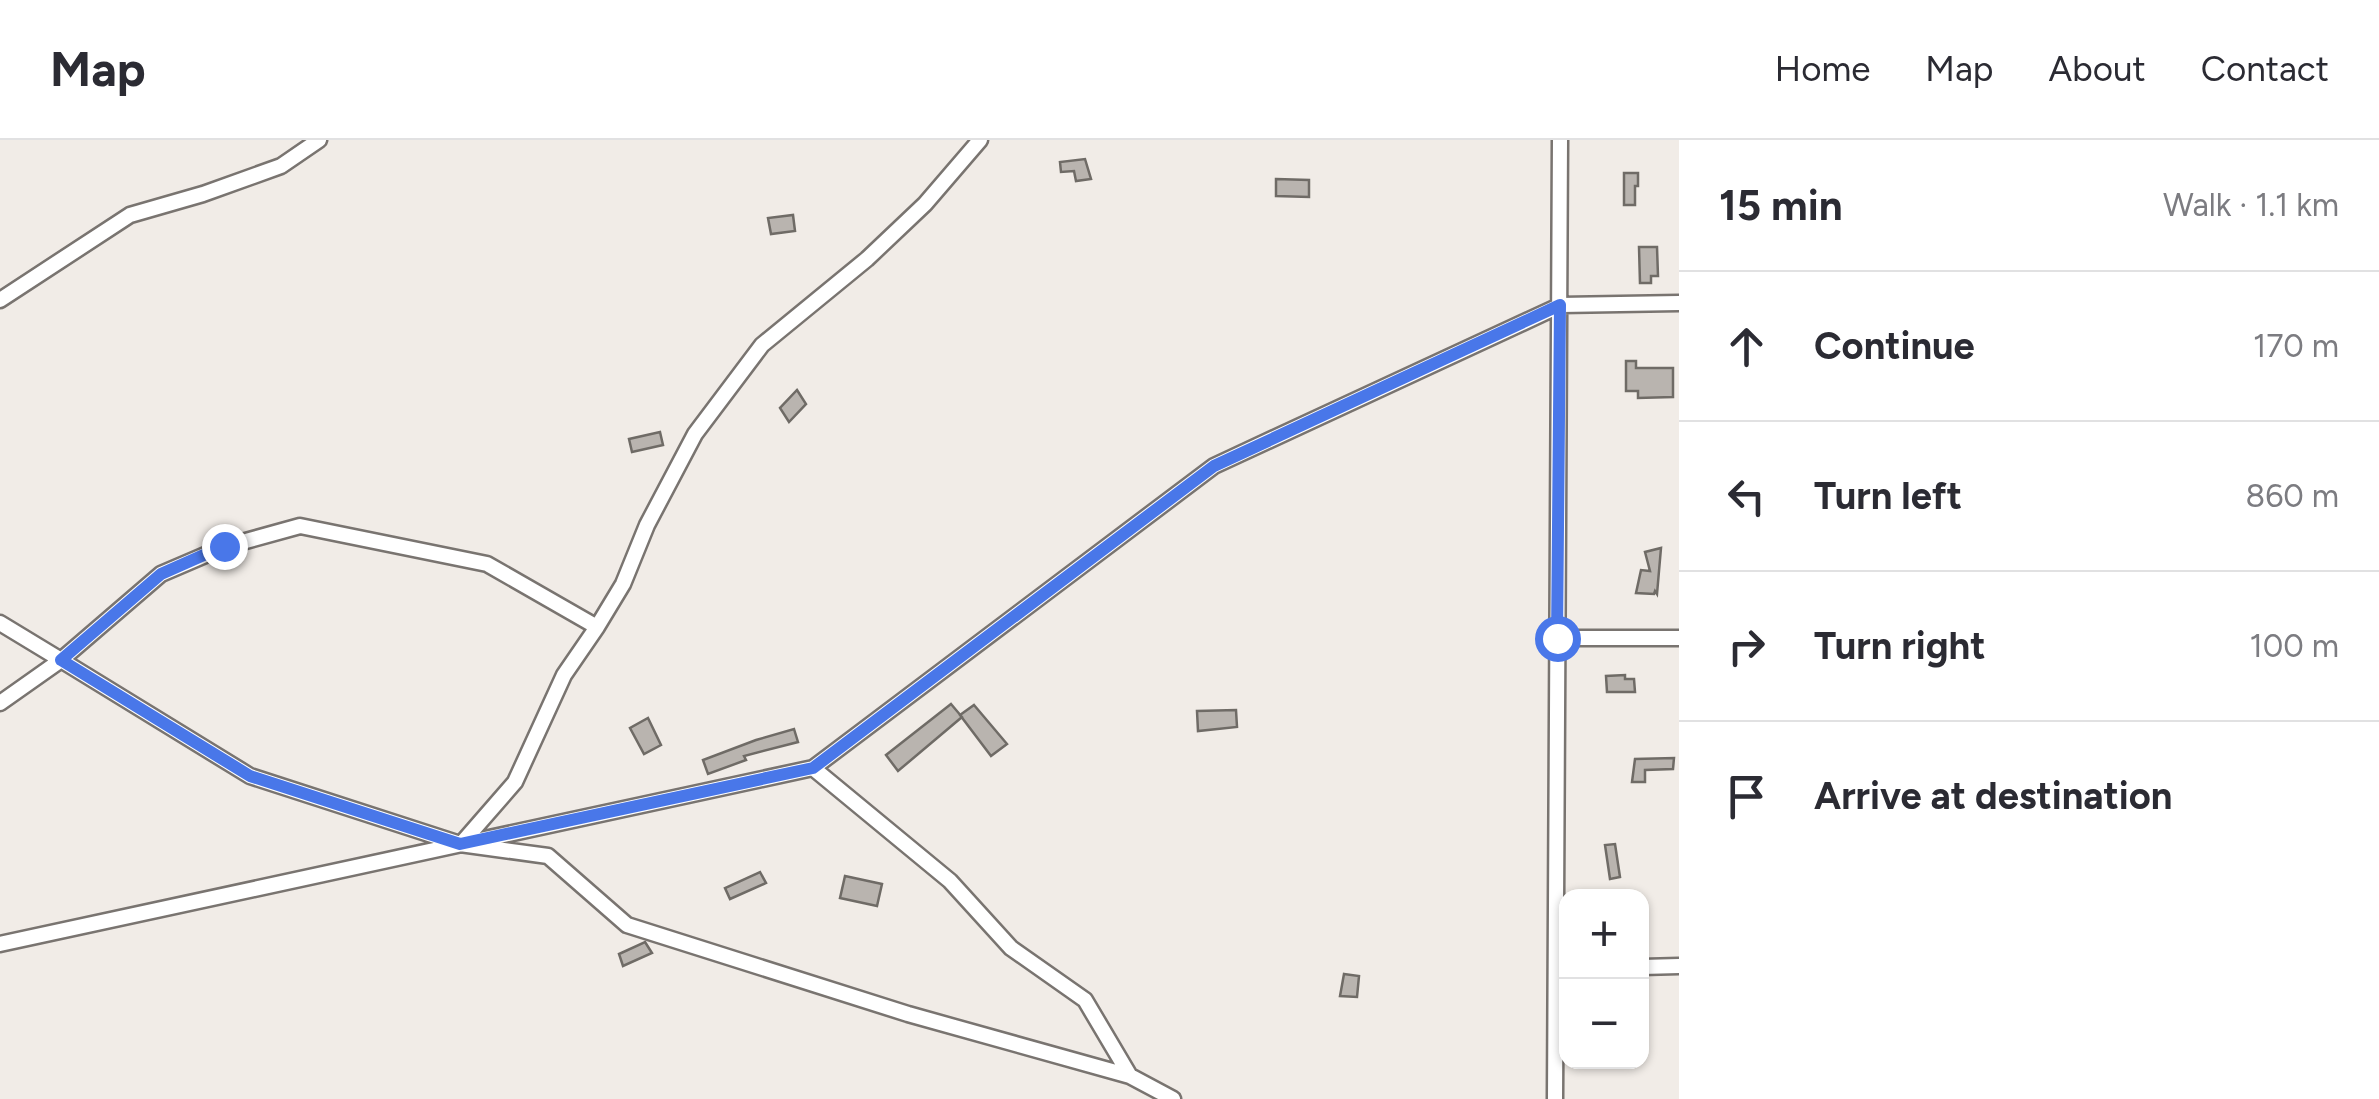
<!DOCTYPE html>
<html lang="en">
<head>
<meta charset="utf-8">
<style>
	:root { --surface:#fff; --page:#f2f2f3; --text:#2b2b33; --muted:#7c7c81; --line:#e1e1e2 }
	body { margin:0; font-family:Figtree,sans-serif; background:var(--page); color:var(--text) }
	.controls { position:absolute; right:30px; bottom:30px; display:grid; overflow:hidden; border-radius:20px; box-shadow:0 2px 8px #0004 }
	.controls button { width:90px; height:90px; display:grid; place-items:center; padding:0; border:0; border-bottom:2px solid var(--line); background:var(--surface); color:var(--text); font:50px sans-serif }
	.stop { position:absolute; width:30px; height:30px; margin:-22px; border:8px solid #4977e9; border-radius:50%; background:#fff }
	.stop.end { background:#4977e9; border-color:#fff; box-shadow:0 2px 10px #0008 }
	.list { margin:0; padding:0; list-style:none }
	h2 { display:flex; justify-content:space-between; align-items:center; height:130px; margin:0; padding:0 40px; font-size:42px }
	h2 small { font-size:32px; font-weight:400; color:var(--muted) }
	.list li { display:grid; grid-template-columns:65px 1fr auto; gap:30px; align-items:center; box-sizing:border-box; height:150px; padding:0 40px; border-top:2px solid var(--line) }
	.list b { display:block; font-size:38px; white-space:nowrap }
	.list em { font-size:32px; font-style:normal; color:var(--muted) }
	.icon { flex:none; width:55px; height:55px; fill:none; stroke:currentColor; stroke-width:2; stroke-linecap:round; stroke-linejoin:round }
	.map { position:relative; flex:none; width:1679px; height:959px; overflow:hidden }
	header { display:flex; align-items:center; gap:60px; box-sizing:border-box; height:140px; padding:0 50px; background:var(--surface); border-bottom:2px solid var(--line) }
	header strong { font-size:48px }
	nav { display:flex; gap:55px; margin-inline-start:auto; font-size:35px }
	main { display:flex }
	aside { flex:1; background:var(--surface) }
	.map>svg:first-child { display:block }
	.building { fill:#b9b4af; stroke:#6f6b66; stroke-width:2.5 }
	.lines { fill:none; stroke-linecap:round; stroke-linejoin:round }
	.minor-casing { stroke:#797470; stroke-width:19 }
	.minor { stroke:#fff; stroke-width:14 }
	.route { stroke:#4977e9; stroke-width:12 }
</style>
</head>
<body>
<header>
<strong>Map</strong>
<nav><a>Home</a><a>Map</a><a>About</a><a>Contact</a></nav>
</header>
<main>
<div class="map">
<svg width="1679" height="959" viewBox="0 0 1679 959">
	<rect width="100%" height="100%" fill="#f1ece7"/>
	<path class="building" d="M1085 19 1091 39 1076 41 1074 31 1061 32 1060 22Z
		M1624 33H1638V46H1635V65H1624Z
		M1276 39 1309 40V57L1276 56Z
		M793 75 795 91 771 94 768 78Z
		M1639 107H1657L1658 136H1651V143H1640Z
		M1626 221H1636V228H1673V257L1638 258V251H1626Z
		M797 250 806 264 789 282 780 268Z
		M660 292 663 305 632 312 629 299Z
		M1661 408 1657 454 1655 451 1654 454 1636 453 1641 430 1650 431 1645 412Z
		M1625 535V539H1634L1635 552H1607L1606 536Z
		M951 564 962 577 898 631 886 615Z
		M974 565 1007 604 991 616 960 575Z
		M1236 570 1237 587 1198 591 1197 571Z
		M648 578 661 605 644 614 630 588Z
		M794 589 798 602 744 616 746 620 708 634 703 620 756 600Z
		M1674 618 1673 629 1645 630V642H1632L1635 619Z
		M1615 704 1620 737 1610 739 1605 705Z
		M760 732 766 743 730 759 725 748Z
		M845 736 882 744 877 766 840 758Z
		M645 802 652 813 623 826 619 814Z
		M1344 834 1359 836 1357 857 1340 856Z"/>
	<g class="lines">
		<defs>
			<path id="minor" d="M0 160 130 75 203 54 281 26 319 0
				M0 483 61 520 161 434 224 407 300 386 487 424 597 487 564 535 515 642 461 704
				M597 487 623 444 647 385 695 294 762 205 867 119 925 64 980 0
				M1557 498H1679
				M0 563 61 520 250 636 460 704 548 716 627 785 908 874 1130 936
				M813 628 1214 326 1561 165 1679 163
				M0 804 813 628 950 741 1011 808 1085 860 1130 936 1173 959
				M1642 827 1679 826
				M1555 959 1560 0"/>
		</defs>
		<use href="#minor" class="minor-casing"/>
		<use href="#minor" class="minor"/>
	</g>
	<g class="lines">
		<path class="route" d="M224 406 161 434 61 520 250 636 460 704 813 628 1214 326 1560 165 1557 498"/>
	</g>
</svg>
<div class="controls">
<button>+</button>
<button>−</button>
</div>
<div class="stop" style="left:1557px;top:498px"></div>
<div class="stop end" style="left:224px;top:406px"></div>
</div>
<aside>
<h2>15 min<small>Walk · 1.1 km</small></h2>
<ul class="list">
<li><svg class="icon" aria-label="ahead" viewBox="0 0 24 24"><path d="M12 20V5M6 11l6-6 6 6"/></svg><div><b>Continue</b></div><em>170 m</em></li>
<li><svg class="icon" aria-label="left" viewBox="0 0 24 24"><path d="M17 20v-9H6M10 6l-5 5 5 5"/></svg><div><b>Turn left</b></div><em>860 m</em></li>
<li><svg class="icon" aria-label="right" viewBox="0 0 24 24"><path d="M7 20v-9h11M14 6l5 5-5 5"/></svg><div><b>Turn right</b></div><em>100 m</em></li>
<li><svg class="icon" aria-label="arrive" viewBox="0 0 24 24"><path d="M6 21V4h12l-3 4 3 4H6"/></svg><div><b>Arrive at destination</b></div></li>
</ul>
</aside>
</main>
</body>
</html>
